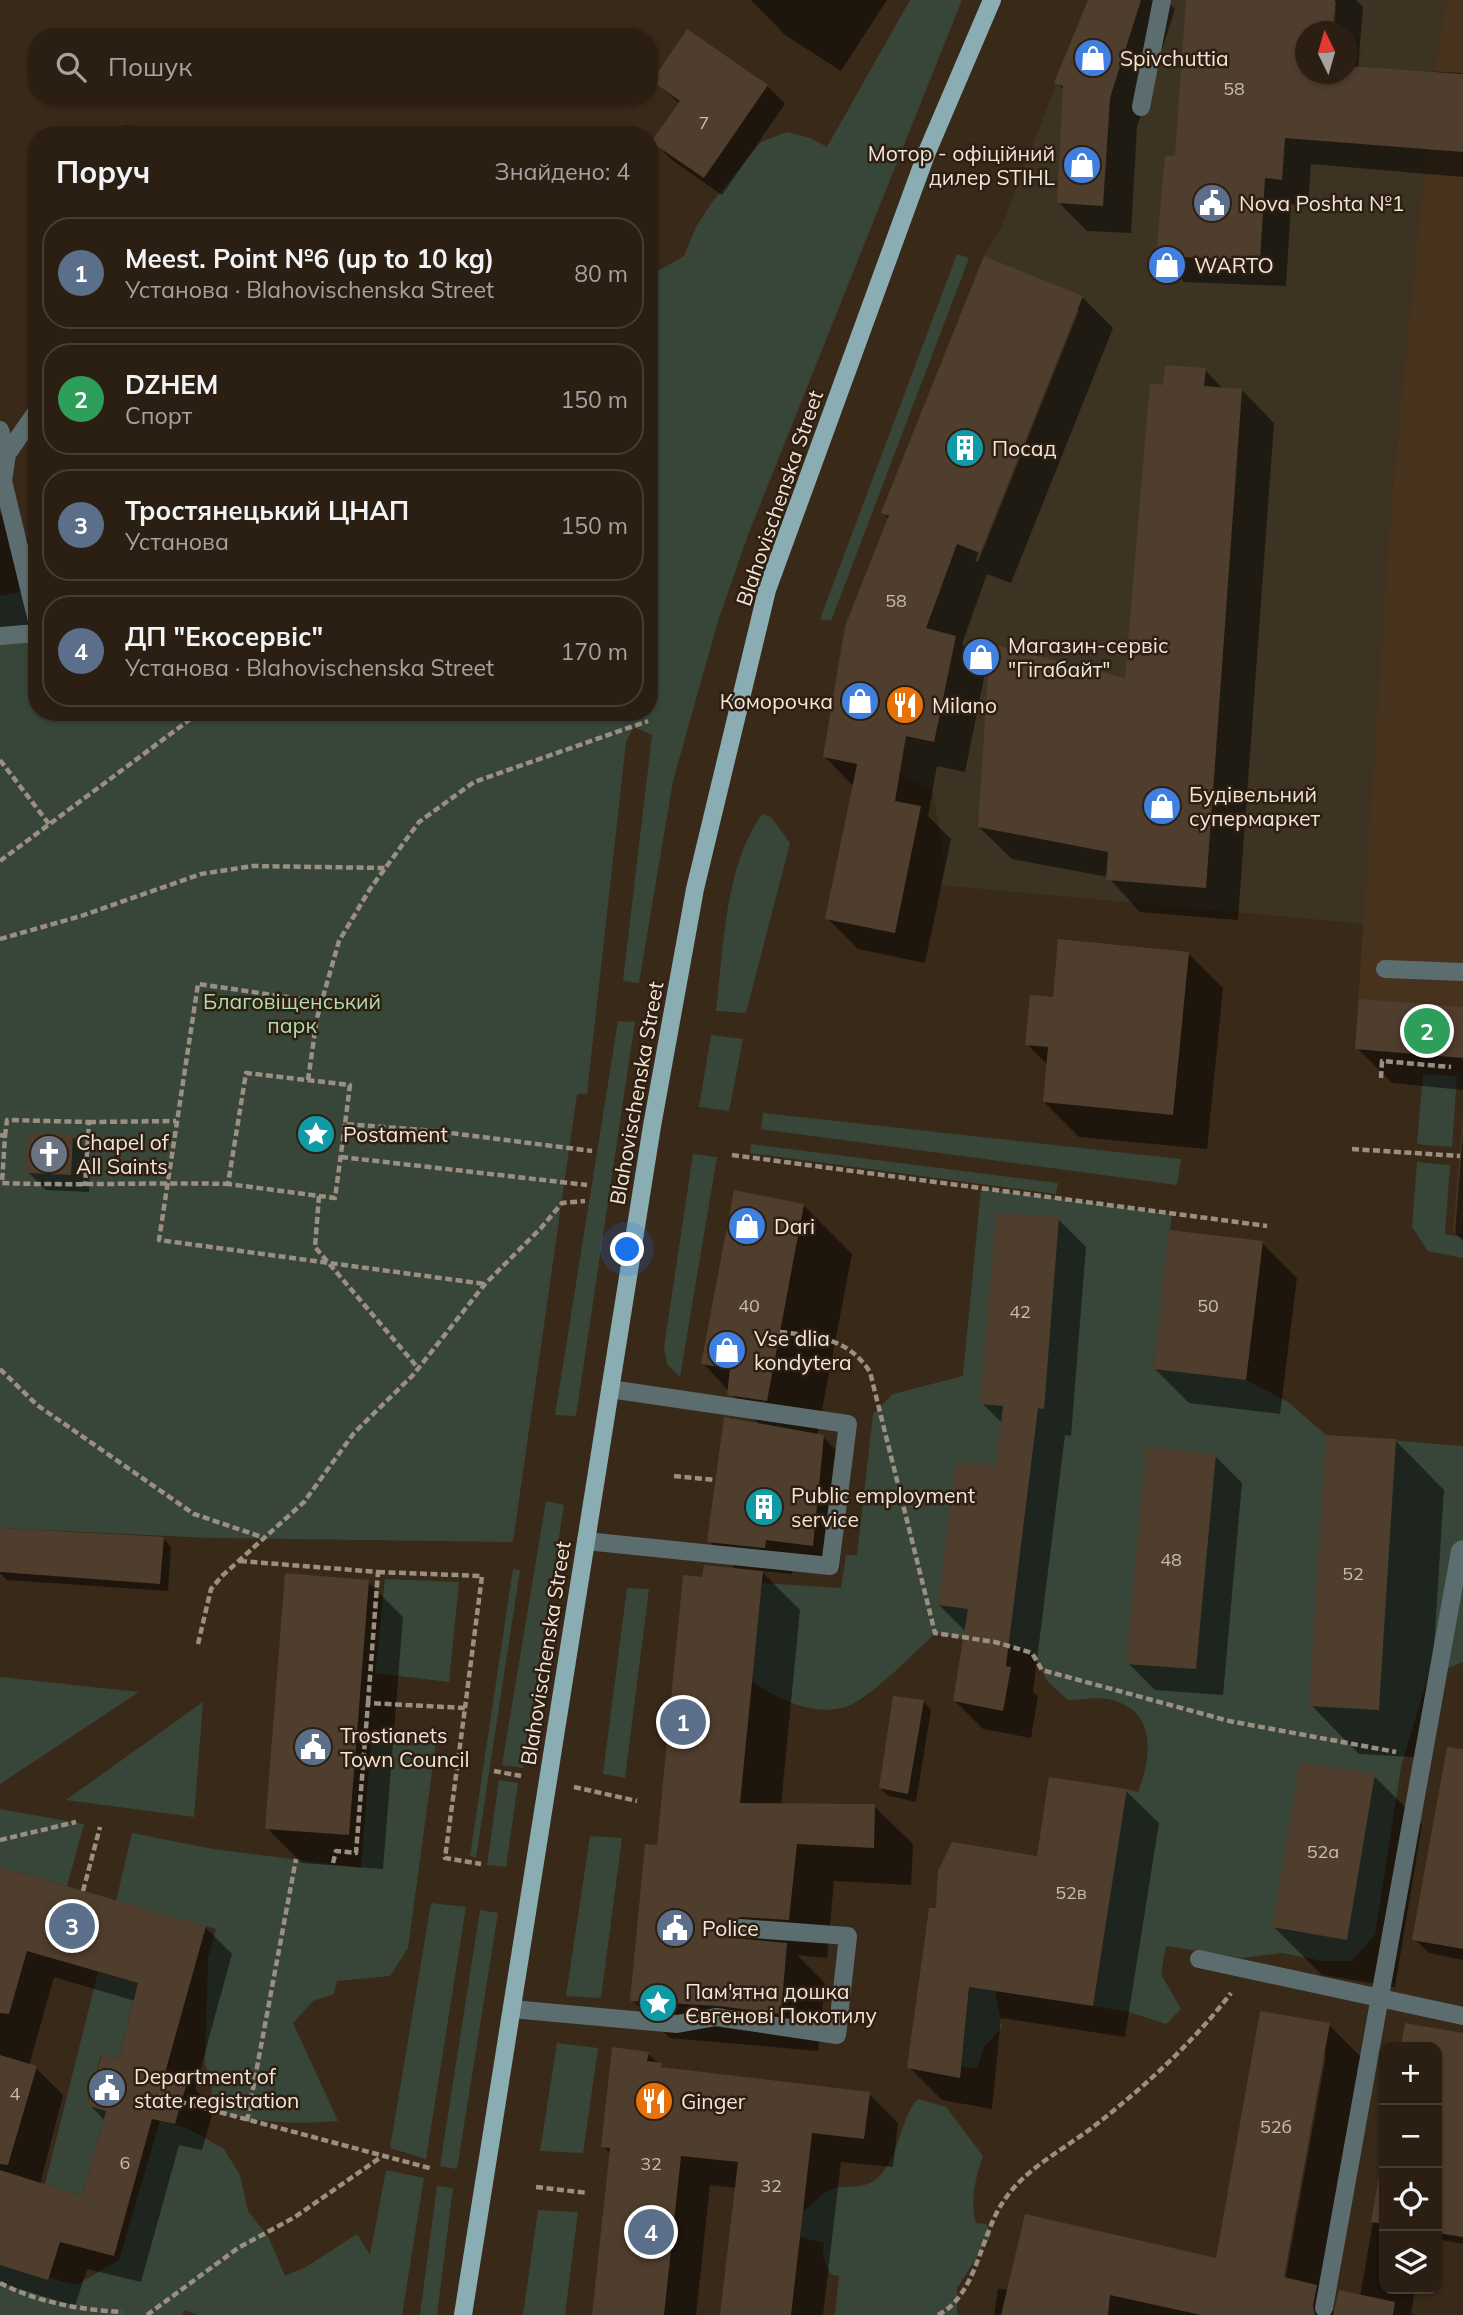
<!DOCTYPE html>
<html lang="uk">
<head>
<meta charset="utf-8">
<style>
	:root { --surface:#2b1f13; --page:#372c21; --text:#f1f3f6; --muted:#a6a2a0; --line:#473d33; --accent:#0b8043 }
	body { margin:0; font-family:Mulish,sans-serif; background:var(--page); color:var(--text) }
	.controls { position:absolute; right:21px; bottom:21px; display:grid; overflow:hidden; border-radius:14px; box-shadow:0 2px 5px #0004 }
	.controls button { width:63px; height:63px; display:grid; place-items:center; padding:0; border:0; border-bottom:2px solid var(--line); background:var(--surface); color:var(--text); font:35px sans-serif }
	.compass { position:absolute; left:1295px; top:21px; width:63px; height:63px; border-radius:50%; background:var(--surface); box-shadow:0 2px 5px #0004; rotate:355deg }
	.you { position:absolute; left:628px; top:1250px; width:24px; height:24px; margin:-18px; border:5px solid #fff; border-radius:50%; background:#1a73e8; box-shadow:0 0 0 10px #1a73e833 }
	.badge { display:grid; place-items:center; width:46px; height:46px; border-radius:50%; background:var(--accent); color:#fff; font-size:23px; font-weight:700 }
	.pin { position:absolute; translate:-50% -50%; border:4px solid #fff; box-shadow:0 2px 7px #0006 }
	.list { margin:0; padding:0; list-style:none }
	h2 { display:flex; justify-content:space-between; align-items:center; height:91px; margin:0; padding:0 28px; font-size:30px }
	h2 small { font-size:23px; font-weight:400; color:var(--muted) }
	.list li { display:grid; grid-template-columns:46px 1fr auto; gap:21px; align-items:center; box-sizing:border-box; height:112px; margin:0 14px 14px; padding:0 14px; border:2px solid var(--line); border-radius:28px }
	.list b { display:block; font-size:26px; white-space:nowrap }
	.list p { margin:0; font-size:23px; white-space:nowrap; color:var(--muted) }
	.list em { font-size:23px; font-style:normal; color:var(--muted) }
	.icon { flex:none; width:38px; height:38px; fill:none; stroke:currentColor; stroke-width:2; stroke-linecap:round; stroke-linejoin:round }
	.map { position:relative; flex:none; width:1463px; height:2315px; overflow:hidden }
	.search { position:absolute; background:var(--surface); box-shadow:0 2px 5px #0004; left:28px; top:28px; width:630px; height:77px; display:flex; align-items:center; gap:18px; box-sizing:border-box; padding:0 24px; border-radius:28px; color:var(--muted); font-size:26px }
	.panel { position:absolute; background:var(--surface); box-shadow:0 2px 5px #0004; left:28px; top:126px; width:630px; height:595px; border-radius:28px }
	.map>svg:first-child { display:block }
	.commercial { fill:#3c3322; fill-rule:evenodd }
	.built { fill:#47321d }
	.green { fill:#384639 }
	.shadow { fill:#0007; fill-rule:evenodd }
	.building { fill:#4f3e2e }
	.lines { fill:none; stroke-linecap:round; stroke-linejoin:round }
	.path { stroke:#9b8f82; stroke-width:4.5; stroke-dasharray:7 3.5; stroke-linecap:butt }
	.minor { stroke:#5c6d70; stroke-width:18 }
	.major { stroke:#8aadb3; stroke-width:18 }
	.labels { text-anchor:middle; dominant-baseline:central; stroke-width:5; stroke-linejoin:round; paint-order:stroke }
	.number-label { font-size:18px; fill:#c8bcb0 }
	.poi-label { font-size:21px; fill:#f0e6dc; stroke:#2e1f10; text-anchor:start }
	.street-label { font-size:21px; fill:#f0e6dc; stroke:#2e1f10 }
	.park-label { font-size:21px; fill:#b0deb4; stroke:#2e1f10 }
</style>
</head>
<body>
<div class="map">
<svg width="1463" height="2315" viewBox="0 0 1463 2315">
	<rect width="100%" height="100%" fill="#392919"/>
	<path class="commercial" d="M1088 0H1446L1433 75 1391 501 1364 924 940 885 944 862 933 791 900 773 823 757 843 631 888 516 881 513 984 256 1002 226ZM1306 32H1348V74H1306Z"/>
	<path class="built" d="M1446 0H1463V1058L1355 1049 1391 501 1433 75Z
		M1463 1114V1234L1453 1233Z"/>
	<path class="green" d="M910 0H962L748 535 718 621 673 781 639 983 623 981 652 735 634 727 626 742 587 1094H577L513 1542 211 1538 0 1528V596L37 589V712H649V276L684 256 696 227 710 205 761 142 787 132 810 138 827 147Z
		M957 254 969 258 831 621 820 619Z
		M762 814 771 817 790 843 746 1013 716 1011C724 948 724 868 762 814Z
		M618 1021 635 1022 576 1416 555 1415Z
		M711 1035 743 1039 729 1111 699 1107Z
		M1423 1074 1457 1076 1452 1147 1417 1144Z
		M763 1113 1181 1159 1177 1185 761 1129Z
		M751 1144 1058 1183 1056 1194 750 1153Z
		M693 1154 717 1157 680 1377 667 1364 664 1347Z
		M1417 1162 1450 1165 1445 1234 1463 1237V1258L1428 1251 1412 1227Z
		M981 1188 1172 1214 1153 1369 1246 1380 1288 1402 1326 1435 1463 1446V1662L1428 1676 1401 1767 1375 1935 1352 1961H1323L1282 1953 1242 1958 1166 1946 1161 1974 1181 2009 1166 2024 1129 2012 1093 2006 1127 1789 1138 1792C1151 1757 1158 1714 1113 1700 1100 1696 1081 1700 1068 1700L1048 1682 1032 1653 995 1642 935 1634C913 1653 873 1696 848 1706 817 1718 776 1699 752 1681L762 1583 841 1588 846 1555H857L873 1414 893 1394 963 1376Z
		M546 1501 564 1505 523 1768 502 1765Z
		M513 1569 520 1570 476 1858 470 1856Z
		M385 1579 459 1582 449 1682 375 1673Z
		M627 1588 649 1589 625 1778 603 1774Z
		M0 1677 139 1692 0 1784Z
		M203 1702 194 1817 66 1800Z
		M372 1729 437 1735 408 1948 390 1976 337 1981 334 1994 313 2001 293 2023 338 2121C294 2125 253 2122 210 2111L212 2082 205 2065 208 1958 216 1929 116 1901 132 1833 213 1849 361 1868Z
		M499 1780 518 1783 506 1867 487 1865Z
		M0 1809 84 1824 67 1886 0 1867Z
		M590 1836 622 1838 601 1998 566 1996Z
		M431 1903 466 1907 426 2159 390 2148Z
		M480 1910 498 1913 457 2169 440 2166Z
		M98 1972 138 1983 119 2060 101 2055 87 2104 106 2111 82 2196 45 2184Z
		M970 1981 994 1984 1002 2027 984 2047 977 2069 961 2066Z
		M557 2043 598 2048 583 2153 540 2151Z
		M918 2099 946 2107 983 2156C975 2180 970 2199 976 2223L986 2224 992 2234 957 2288V2315H835L839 2276 831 2274C825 2263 821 2256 824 2243L800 2237 803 2212C811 2206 819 2196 828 2191 847 2181 865 2195 883 2172 900 2151 901 2117 918 2099Z
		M160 2121 187 2128 224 2149 240 2175 248 2211 269 2238 285 2276 306 2267 357 2234 370 2255 386 2170 424 2178 402 2315H198L184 2310 182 2315H0V2265L76 2285 119 2260Z
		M437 2186 453 2188 437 2315H420Z
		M538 2210 578 2212 565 2315H523Z"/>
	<path class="shadow" d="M751 0H887L841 71 785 35Z
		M1089 0H1166L1175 9 1137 127 1131 233 1087 231 1058 202 1065 91 1056 82Z
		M1188 0H1356L1363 7 1358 68 1463 73V177L1311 164 1308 206 1291 204 1286 286 1184 282 1157 255 1176 158ZM1333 2H1336L1334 32H1348V74H1306V32Z
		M654 81 767 86 785 104 722 195 672 160 654 142 680 104Z
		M123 125 230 135H123Z
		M1082 297 1113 328 1011 583 987 574 962 644 986 668 965 772 937 766 928 816 951 839 925 963 858 949 827 918 854 787 825 757 889 519 883 513ZM1075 310H1079L978 562 975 561Z
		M1205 370 1223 389 1242 390 1274 423 1238 920 1140 912 1108 877 1012 859 979 827 1126 681 1165 387Z
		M0 512 37 549V634L0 638Z
		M1188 953 1223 988 1207 1149 1079 1137 1044 1102 1048 1065 1027 1044 1054 999Z
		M1463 1009V1090L1392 1083 1357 1048Z
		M1463 1134V1241L1455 1233Z
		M72 1136 90 1154 89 1192 46 1190 28 1172Z
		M803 1205 852 1254 817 1436 823 1437 850 1464 839 1571 793 1566 792 1574 761 1571 800 1610 781 1805 874 1806 913 1844 911 1885 834 1881 827 1958 797 1955 825 1983 818 2051 670 2038 632 2000 704 1579 737 1570 709 1541 760 1425 703 1363Z
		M1058 1219 1086 1247 1071 1436 1065 1435 1033 1692 1038 1696 1031 1738 983 1729 955 1701 966 1632 939 1605 998 1468 1003 1424 982 1403Z
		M1262 1243 1297 1278 1280 1414 1189 1403 1154 1368Z
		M1396 1441 1444 1490 1427 1758 1359 1754 1311 1705Z
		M1215 1456 1242 1483 1223 1695 1155 1690 1128 1663Z
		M163 1538 171 1547 168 1591 7 1580 0 1573V1553Z
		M368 1582 403 1617 383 1869 302 1863 267 1828Z
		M923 1701 931 1710 916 1802 889 1796 880 1788Z
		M1463 1749V1960L1429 1953 1414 1939Z
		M1374 1776 1422 1824 1395 1987 1322 1975 1274 1927Z
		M1126 1791 1159 1823 1125 2037 1001 2018 992 2109 942 2100 909 2067 938 1910 1038 1858Z
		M0 1869 205 1927 232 1954 195 2089 214 2108 202 2150 179 2145 141 2282 87 2269 75 2306 0 2283ZM54 1977 135 2001 120 2063 89 2104 105 2121 83 2198 40 2185 63 2095 36 2068 29 2066Z
		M1329 2025 1370 2066 1327 2305 1337 2315H994L998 2289 1009 2290 1218 2260ZM1323 2055H1326L1284 2286H1281Z
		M1407 2025 1463 2035V2244L1437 2239V2047H1403Z
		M648 2054 666 2070 869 2094 898 2123 893 2167 841 2162 823 2315H722L737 2188 710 2185 696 2315H595L611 2154 603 2146Z
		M1384 2157V2289H1415L1411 2314 1416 2315H1357Z"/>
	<path class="building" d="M1088 0H1141L1110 98 1103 206 1057 203 1063 86 1054 83Z
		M1186 0H1335L1332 32H1306V74H1348V66L1463 74V152L1285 138 1282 180 1265 178 1260 260 1156 256 1165 156H1175Z
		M687 29 768 85 704 178 651 142 680 101 652 81Z
		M984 256 1083 296 980 553 957 544 926 628 956 636 934 742 906 736 895 801 921 806 895 933 825 919 857 764 823 757 846 624 889 516 881 513Z
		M1165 365 1206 368 1204 386 1242 389 1206 888 1106 880 1108 852 978 827 990 644 1125 678 1150 383 1163 385Z
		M1058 939 1189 952 1173 1115 1043 1102 1048 1047 1025 1045 1030 995 1053 997Z
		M1359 999 1463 1007V1058L1355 1049Z
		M27 1133 73 1135 71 1175 26 1173Z
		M734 1190 804 1204 767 1401 727 1395 730 1369 701 1364Z
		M996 1213 1059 1217 1044 1409 1038 1408 1006 1666 1011 1667 1003 1711 953 1701 968 1609 938 1605 956 1461 996 1466 1003 1406 980 1404Z
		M1169 1230 1263 1241 1246 1380 1153 1369Z
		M724 1417 824 1435 813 1546 766 1540 765 1548 707 1542Z
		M1326 1435 1396 1439 1379 1710 1309 1706Z
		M1146 1447 1216 1454 1196 1669 1126 1664Z
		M0 1528 164 1537 160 1584 0 1572Z
		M704 1565 763 1571 740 1803 875 1804 874 1848 797 1844 789 1920 741 1917 730 1922V1932L734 1938 787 1943 781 2014 718 2006 630 2001 645 1844 657 1845 683 1575 702 1577Z
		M285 1573 369 1580 349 1835 265 1829Z
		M893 1696 924 1700 908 1794 879 1788Z
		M1447 1747 1463 1749V1949L1412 1940Z
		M1300 1762 1375 1774 1347 1940 1272 1927Z
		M1049 1777 1127 1789 1093 2006 969 1987 960 2078 907 2068 929 1908H936L938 1871 952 1842 1037 1856Z
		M0 1867 206 1926 165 2073 188 2079 175 2124 152 2119 114 2256 60 2242 48 2280 0 2265V2170L82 2196 106 2111 87 2105 102 2055 119 2060 138 1983 27 1951 9 2014 0 2013Z
		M1260 2011 1330 2023 1284 2277 1317 2285 1313 2306 1315 2315H1201L1110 2295 1108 2315H1001L1025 2214 1216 2258Z
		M1405 2023 1463 2033V2237L1437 2233V2047H1401Z
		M612 2047 649 2052 647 2061 662 2063 661 2067 870 2092 864 2139 812 2133 791 2315H720L738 2162 681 2156 664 2315H592L610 2148 601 2147Z
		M0 2055 37 2066 8 2165 0 2164Z
		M1384 2146V2224L1371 2222Z
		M1339 2290 1395 2302 1393 2315H1333Z"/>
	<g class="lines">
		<path class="path" d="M0 760 49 824
			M0 861 200 712
			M0 939 81 916 201 874 253 866 385 868
			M321 1002 198 984 159 1240 485 1284
			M1381 1078 1382 1061 1451 1067
			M308 1080 317 1018 339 941 370 889 419 822 474 782 648 721
			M89 1122 176 1121
			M345 1124 335 1198 228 1184 246 1073 350 1085 345 1124 435 1131 592 1151
			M0 1135 5 1136 2 1183C78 1186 152 1182 228 1184
			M5 1136 7 1120 89 1122 85 1186
			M1352 1149 1460 1156
			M732 1155 1267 1226
			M341 1157 587 1185
			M319 1196 315 1247 418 1368
			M780 1332C817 1336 848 1338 870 1372L935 1633 995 1642 1032 1653 1042 1670 1229 1721 1396 1752
			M0 1369 37 1405 194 1514 265 1538
			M674 1476 715 1480
			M240 1561 378 1572 368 1703
			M378 1572 482 1576 465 1708
			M198 1644 211 1589 222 1576 304 1502 354 1433 413 1375 485 1284 541 1228 562 1203 585 1201
			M494 1771 521 1776
			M574 1787 637 1801
			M0 1840 76 1822
			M333 1863 336 1851 356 1853 368 1703 465 1708 445 1858 481 1864
			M83 1891 100 1827
			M159 2096 433 2169
			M247 2121 296 1859
			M536 2187 588 2193
			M0 2283C37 2302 80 2310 122 2312
			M147 2315 238 2248 295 2217 381 2157
			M938 2315C977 2295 980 2236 1003 2202 1024 2169 1063 2150 1093 2127 1143 2088 1192 2044 1231 1993"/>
		<path class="minor" d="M1141 107 1162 0
			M0 430 7 454 3 481 37 621
			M7 454 37 411
			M0 636 37 633
			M1385 969 1463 972
			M586 1541 830 1566 848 1424 610 1389
			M1199 1959 1463 2016
			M512 2009 677 2024 716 2017 837 2035 848 1936 740 1928
			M1324 2308 1460 1551 1463 1549"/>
		<path class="major" d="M463 2315 652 1126 695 889 767 590 927 152 992 0"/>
	</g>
	<defs>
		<symbol id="shop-disc" viewBox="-11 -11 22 22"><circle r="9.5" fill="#3f7fe0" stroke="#2e1f10"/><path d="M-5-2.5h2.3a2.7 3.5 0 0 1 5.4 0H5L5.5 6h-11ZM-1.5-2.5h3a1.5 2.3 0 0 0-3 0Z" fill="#fff"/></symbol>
		<symbol id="civic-disc" viewBox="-11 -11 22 22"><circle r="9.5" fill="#5c6f8a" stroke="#2e1f10"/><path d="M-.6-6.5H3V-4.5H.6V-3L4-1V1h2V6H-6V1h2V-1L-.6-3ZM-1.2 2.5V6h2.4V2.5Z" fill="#fff"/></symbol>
		<symbol id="building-disc" viewBox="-11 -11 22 22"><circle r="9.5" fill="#0f9aa8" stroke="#2e1f10"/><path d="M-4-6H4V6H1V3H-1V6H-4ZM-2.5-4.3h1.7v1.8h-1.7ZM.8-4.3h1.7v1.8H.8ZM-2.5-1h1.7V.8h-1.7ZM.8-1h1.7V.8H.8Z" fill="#fff"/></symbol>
		<symbol id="restaurant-disc" viewBox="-11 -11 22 22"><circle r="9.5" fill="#e8710a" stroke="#2e1f10"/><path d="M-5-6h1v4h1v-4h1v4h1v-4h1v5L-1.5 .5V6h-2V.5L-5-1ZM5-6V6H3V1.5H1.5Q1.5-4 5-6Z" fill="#fff"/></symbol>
		<symbol id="sight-disc" viewBox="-11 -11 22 22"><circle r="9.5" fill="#0f9aa8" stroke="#2e1f10"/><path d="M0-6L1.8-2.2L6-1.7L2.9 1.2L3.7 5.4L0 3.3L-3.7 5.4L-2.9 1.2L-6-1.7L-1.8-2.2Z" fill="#fff"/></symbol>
		<symbol id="church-disc" viewBox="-11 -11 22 22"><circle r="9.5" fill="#6b7280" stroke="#2e1f10"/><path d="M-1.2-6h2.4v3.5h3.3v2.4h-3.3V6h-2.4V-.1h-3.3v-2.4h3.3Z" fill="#fff"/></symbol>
	</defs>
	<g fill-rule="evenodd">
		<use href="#shop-disc" x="1071" y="36" width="44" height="44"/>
		<use href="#shop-disc" x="1060" y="143" width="44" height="44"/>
		<use href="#civic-disc" x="1190" y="181" width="44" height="44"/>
		<use href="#shop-disc" x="1145" y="243" width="44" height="44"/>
		<use href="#building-disc" x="943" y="426" width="44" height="44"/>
		<use href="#shop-disc" x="959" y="635" width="44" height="44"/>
		<use href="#shop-disc" x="838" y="679" width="44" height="44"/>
		<use href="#restaurant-disc" x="883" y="683" width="44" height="44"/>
		<use href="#shop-disc" x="1140" y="784" width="44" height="44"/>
		<use href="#sight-disc" x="294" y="1112" width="44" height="44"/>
		<use href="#church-disc" x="27" y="1132" width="44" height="44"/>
		<use href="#shop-disc" x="725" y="1204" width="44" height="44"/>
		<use href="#shop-disc" x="705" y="1328" width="44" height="44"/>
		<use href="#building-disc" x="742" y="1485" width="44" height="44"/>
		<use href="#civic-disc" x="291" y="1725" width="44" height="44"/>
		<use href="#civic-disc" x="653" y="1906" width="44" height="44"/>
		<use href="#sight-disc" x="636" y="1981" width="44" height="44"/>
		<use href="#civic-disc" x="85" y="2066" width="44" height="44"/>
		<use href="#restaurant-disc" x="632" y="2079" width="44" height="44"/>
	</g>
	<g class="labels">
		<g class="number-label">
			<text x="1234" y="88">58</text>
			<text x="704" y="122">7</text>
			<text x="896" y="600">58</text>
			<text x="749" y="1305">40</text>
			<text x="1208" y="1305">50</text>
			<text x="1020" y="1311">42</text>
			<text x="1171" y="1559">48</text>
			<text x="1353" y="1573">52</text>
			<text x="1323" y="1851">52а</text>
			<text x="1071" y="1892">52в</text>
			<text x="15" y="2093">4</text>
			<text x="1276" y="2126">52б</text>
			<text x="125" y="2162">6</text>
			<text x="651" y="2163">32</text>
			<text x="771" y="2185">32</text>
		</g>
		<g class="poi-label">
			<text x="1120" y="58">Spivchuttia</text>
			<text x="1055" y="153" text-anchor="end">Мотор - офіційний<tspan x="1055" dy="24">дилер STIHL</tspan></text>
			<text x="1239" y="203">Nova Poshta №1</text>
			<text x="1194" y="265">WARTO</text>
			<text x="992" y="448">Посад</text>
			<text x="1008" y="645">Магазин-сервіс<tspan x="1008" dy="24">"Гігабайт"</tspan></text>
			<text x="833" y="701" text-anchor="end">Коморочка</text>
			<text x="932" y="705">Milano</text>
			<text x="1189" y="794">Будівельний<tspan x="1189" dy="24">супермаркет</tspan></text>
			<text x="343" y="1134">Postament</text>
			<text x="76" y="1142">Chapel of<tspan x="76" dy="24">All Saints</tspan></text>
			<text x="774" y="1226">Dari</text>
			<text x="754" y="1338">Vse dlia<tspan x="754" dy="24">kondytera</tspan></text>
			<text x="791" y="1495">Public employment<tspan x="791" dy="24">service</tspan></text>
			<text x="340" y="1735">Trostianets<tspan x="340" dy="24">Town Council</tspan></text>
			<text x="702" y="1928">Police</text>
			<text x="685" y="1991">Пам'ятна дошка<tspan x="685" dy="24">Євгенові Покотилу</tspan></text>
			<text x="134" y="2076">Department of<tspan x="134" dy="24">state registration</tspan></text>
			<text x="681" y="2101">Ginger</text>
		</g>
		<g class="street-label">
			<text transform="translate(779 498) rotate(-71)">Blahovischenska Street</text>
			<text transform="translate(636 1093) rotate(-80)">Blahovischenska Street</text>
			<text transform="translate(545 1653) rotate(-81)">Blahovischenska Street</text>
		</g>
		<g class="park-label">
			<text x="292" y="1001">Благовіщенський<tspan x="292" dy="24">парк</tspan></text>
		</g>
	</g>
</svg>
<div class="controls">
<button>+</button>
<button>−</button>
<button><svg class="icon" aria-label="locate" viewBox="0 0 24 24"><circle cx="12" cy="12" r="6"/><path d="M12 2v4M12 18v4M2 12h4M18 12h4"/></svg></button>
<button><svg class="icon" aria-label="layers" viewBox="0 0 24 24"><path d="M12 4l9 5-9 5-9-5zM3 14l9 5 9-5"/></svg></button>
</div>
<svg class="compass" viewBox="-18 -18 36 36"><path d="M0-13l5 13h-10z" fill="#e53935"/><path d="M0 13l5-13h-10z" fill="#a6a2a0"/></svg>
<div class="you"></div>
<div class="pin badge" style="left:683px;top:1722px;background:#5c6f8a">1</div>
<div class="pin badge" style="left:1427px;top:1031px;background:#2e9e5b">2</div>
<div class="pin badge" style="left:72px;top:1926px;background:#5c6f8a">3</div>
<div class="pin badge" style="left:651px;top:2232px;background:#5c6f8a">4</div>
<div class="search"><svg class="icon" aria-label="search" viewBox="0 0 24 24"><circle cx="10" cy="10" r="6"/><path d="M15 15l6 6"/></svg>Пошук</div>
<section class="panel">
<h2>Поруч<small>Знайдено: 4</small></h2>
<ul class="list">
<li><span class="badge" style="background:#5c6f8a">1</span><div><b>Meest. Point №6 (up to 10 kg)</b><p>Установа · Blahovischenska Street</p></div><em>80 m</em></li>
<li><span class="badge" style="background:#2e9e5b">2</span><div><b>DZHEM</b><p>Спорт</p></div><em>150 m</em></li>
<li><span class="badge" style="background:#5c6f8a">3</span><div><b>Тростянецький ЦНАП</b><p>Установа</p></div><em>150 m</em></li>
<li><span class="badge" style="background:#5c6f8a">4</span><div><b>ДП &quot;Екосервіс&quot;</b><p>Установа · Blahovischenska Street</p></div><em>170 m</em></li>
</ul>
</section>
</div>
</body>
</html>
